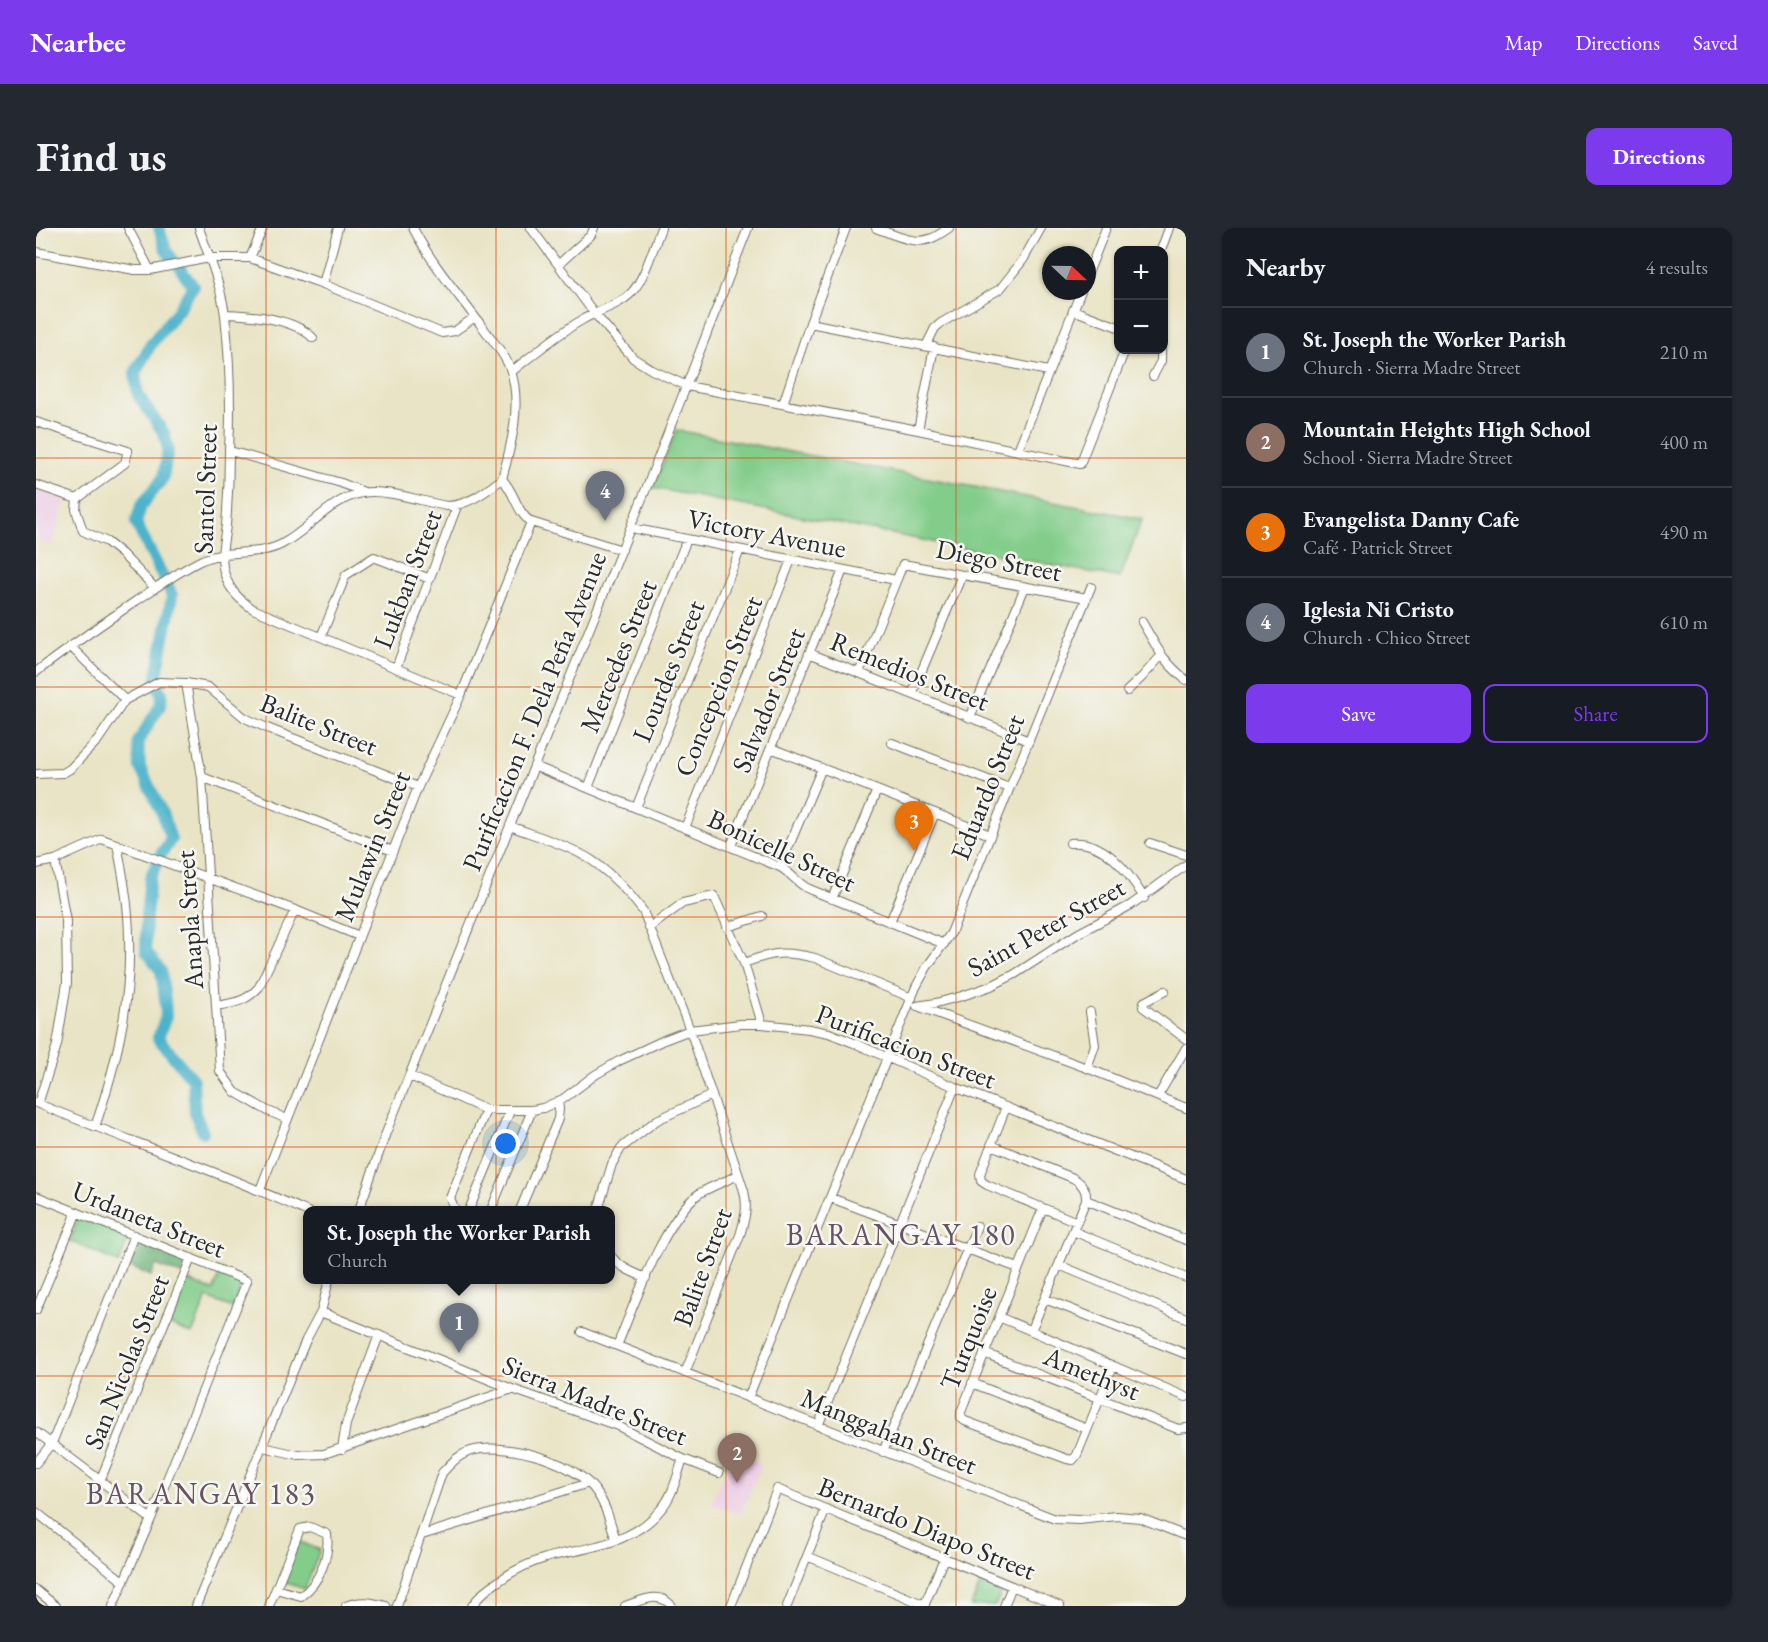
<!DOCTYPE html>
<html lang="en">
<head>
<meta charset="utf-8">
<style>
	:root { --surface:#171b24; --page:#242831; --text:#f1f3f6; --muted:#9ea1a6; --line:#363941; --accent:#7c3aed }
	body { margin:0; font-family:"EB Garamond",serif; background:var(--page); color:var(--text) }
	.controls { position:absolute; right:18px; top:18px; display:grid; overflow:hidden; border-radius:12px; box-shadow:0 2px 4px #0004 }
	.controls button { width:54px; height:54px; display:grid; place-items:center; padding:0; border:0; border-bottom:2px solid var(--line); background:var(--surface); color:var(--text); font:30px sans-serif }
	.compass { position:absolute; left:1006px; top:18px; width:54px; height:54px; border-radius:50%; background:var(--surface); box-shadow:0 2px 4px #0004; rotate:112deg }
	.you { position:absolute; left:470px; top:916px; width:21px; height:21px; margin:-15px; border:4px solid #fff; border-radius:50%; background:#1a73e8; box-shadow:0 0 0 9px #1a73e833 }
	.badge { display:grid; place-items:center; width:39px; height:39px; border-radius:50%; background:var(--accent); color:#fff; font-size:20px; font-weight:700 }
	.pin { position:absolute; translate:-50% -50px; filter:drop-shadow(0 2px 3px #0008) }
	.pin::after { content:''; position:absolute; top:32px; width:21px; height:18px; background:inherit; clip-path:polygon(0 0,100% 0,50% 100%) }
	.popup { position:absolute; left:267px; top:978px; width:312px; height:78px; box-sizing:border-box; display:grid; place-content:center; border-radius:12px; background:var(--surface); filter:drop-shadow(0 2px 4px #0005); font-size:20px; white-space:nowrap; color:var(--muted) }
	.popup b { font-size:22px; color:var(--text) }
	.popup::after { content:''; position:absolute; left:50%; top:100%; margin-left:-12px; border:12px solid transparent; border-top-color:var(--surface) }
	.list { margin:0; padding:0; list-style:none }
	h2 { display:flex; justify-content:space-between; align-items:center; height:78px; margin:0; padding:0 24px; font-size:26px }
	h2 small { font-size:20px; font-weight:400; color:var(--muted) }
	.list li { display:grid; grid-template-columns:39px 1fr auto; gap:18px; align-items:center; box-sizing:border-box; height:90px; padding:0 24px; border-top:2px solid var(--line) }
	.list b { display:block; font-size:22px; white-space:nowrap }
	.list p { margin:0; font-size:20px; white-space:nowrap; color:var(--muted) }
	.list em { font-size:20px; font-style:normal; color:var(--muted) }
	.actions { display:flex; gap:12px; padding:18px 24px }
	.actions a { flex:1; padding:14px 0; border:2px solid var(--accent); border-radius:12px; text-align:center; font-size:21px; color:var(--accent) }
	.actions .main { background:var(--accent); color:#fff }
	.map { position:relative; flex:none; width:1150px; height:1378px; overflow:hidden; border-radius:12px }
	header { display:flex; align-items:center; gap:36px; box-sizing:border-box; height:84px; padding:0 30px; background:var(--accent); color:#fff }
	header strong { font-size:28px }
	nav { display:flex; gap:33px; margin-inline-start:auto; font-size:21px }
	.intro { display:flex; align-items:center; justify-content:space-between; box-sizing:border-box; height:144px; padding:0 36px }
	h1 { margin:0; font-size:42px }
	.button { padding:15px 27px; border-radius:12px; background:var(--accent); color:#fff; font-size:21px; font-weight:700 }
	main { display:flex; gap:36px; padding:0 36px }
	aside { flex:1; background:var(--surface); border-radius:12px; box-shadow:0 2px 4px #0004 }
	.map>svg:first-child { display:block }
	.built { fill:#eed0e7 }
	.green { fill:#83cd8b; stroke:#577c5b; stroke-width:1.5 }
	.forest { fill:#6ab077; stroke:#4a6e51; stroke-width:1.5 }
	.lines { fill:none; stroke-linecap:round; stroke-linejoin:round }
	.river { stroke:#4cb3cb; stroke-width:12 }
	.minor-casing { stroke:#6e6c61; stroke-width:10 }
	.minor { stroke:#fff; stroke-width:8 }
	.grid { fill:none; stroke:#d5540f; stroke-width:1.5; stroke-opacity:0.55 }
	.labels { text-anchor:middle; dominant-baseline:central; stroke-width:5; stroke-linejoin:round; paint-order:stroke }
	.street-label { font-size:27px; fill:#2b2b2b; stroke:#f6f6f2 }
	.quarter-label { font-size:30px; letter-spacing:1.5px; fill:#675362; stroke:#f6f6f2 }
</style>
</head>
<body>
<header>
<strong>Nearbee</strong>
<nav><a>Map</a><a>Directions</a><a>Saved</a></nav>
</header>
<div class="intro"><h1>Find us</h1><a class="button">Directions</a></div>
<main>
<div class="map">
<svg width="1150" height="1378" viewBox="0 0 1150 1378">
	<rect width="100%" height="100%" fill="#f6f6f2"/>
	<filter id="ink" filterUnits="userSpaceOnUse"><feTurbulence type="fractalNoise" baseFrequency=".0167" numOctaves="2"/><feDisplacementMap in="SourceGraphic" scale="12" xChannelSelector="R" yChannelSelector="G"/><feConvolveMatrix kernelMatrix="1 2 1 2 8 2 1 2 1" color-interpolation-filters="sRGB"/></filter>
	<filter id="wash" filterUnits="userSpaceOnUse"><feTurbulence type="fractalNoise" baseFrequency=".008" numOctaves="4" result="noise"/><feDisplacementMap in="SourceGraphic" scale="24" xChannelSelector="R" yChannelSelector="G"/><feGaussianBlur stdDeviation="1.35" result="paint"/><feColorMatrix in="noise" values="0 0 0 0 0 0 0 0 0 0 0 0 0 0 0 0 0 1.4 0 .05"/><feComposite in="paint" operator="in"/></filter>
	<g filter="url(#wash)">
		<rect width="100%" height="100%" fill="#e9e4c5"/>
		<path class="built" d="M0 262 30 272 16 317 0 312Z
			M698 1223 726 1236 704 1287 675 1275Z"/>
		<path class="green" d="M640 202 1106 291 1084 350 617 260Z
			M43 988 93 1009 83 1035 34 1013Z
			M184 1046 207 1054 197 1080 171 1070 156 1106 132 1096 151 1052 177 1063Z
			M262 1313 284 1322 269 1361 245 1353Z
			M945 1354 966 1363 959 1378H935Z"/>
		<path class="forest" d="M99 1014 152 1032 146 1047 120 1037 115 1048 90 1037Z"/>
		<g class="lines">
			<path class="river" d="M123 0 130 22 137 32
				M129 353 100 295 105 278 127 250 132 221 128 205 102 167 99 145 115 116 143 81 157 58 144 40
				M120 453 136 368 132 358
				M121 458 126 466 125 476 102 514 104 539 126 585 135 611 124 628
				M120 637 114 650 110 688V723L125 743 129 771 130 788 122 810 157 852 159 886 167 904"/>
		</g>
	</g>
	<g filter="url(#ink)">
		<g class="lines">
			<defs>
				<path id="minor" d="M92 0 114 42
					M163 0C173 29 185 57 189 87 194 132 195 179 193 224 193 249 192 273 190 297 188 315 183 330 189 347 194 363 204 372 217 381L425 467
					M377 0C395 35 422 66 445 97 456 112 469 126 475 143 486 178 475 218 466 251
					M495 0 558 85 597 130 616 142 651 158 882 202 1044 236 1089 122
					M840 0C856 6 880 18 896 10 902 8 908 3 913 0
					M1125 22 1133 0
					M0 24 99 42H114L173 30H214L287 56 406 105 419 103 439 89
					M214 30 227 0
					M523 36 555 7 558 0
					M1051 48 1070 0
					M287 56 302 0
					M1037 82 1082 99
					M189 86C215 87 258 90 277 110
					M774 95 1012 143
					M890 118 899 100 905 95 964 61 987 32 1005 0
					M475 144C498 126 520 107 546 92 562 82 584 78 597 63 609 49 618 18 625 0
					M1117 148 1125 133V122
					M747 176 774 95 810 0
					M0 194 92 223 89 235 41 271
					M882 202 898 119
					M982 222 1045 63
					M194 223 305 255 328 264
					M466 251C479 264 480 284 495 294L586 322
					M0 257 41 271 40 282 47 303 71 314 86 326 119 360
					M595 300 860 352
					M1106 394C1122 421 1125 431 1150 452
					M285 409 310 347 338 329 394 351
					M34 418 89 472
					M773 425 993 513
					M360 440 421 278
					M0 444C33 419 66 396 100 373 121 359 143 343 166 332 193 320 222 329 246 316 273 302 294 271 326 265 348 260 387 274 411 278 433 277 449 264 466 251
					M823 445 867 336 1051 370
					M150 455 166 549 184 843 199 864 232 883 251 891
					M1091 463 1106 449 1125 428
					M876 466 926 347
					M934 490 989 359
					M856 515 973 560
					M735 520 954 607
					M498 538 744 639C755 645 762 656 773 661L908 716
					M0 546 27 545 34 541 62 512 89 472 123 454 150 455 172 459 209 490 231 500 382 559
					M166 549 357 623
					M552 560 651 311
					M600 580 704 322
					M474 598C500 608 539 619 561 636 578 649 594 666 607 683L654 802 708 963C712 979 709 991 704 1007L649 1145
					M649 600 755 332
					M1034 615C1068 611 1092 643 1108 670
					M1114 615 1150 627
					M695 618 807 342
					M0 636 19 632 66 611 259 682 323 708
					M744 639 786 540
					M796 671 841 562
					M854 694 899 585
					M691 699 726 688
					M613 700 647 675 678 668 708 735 726 796
					M708 735C737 724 749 723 779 730L876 770
					M1129 763 1108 774 1107 779 1150 811
					M180 778C198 775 210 774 223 759L259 682
					M881 778 900 775 926 768 955 758 979 746 1041 706 1095 677 1150 637
					M884 779 1051 840 1150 880
					M1051 840 1059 817 1054 784
					M374 848 450 882H496L507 880 527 871 559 847 583 833 628 812 654 802 705 796H726L773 801 793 805 818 815 919 859 1150 951
					M1122 868 1150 820
					M0 875C90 912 183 943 272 984
					M2 876 21 817 31 755 30 693 19 632
					M970 879 944 946 945 953 951 957 1041 994
					M59 899C80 837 95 777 93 711 93 679 87 647 81 616
					M955 917 1037 950C1046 955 1051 962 1050 972L995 1103
					M224 962 382 559 425 467 495 294
					M0 968 211 1053 115 1291 77 1378
					M795 970 982 1040
					M1050 972 1150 1012
					M1007 980 925 1184V1190L929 1193 1031 1231 1037 1232 1041 1227 1077 1138
					M323 982 350 905 610 261 712 0
					M419 982 414 970 450 882
					M433 982 474 883
					M455 982 496 882
					M484 982 522 891 523 881 522 873
					M562 982 576 936 585 920 621 892 676 867
					M1037 1003 1150 1050
					M574 1027C583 1039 596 1044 610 1050
					M1023 1037 1150 1090
					M1009 1071 1150 1126
					M0 1082 41 984
					M285 1084 476 1161 582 1198 647 1231 683 1245
					M963 1089 1150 1169
					M546 1104 1019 1291 1043 1292 1081 1288 1104 1290 1150 1308
					M581 1118C597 1079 630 987 664 965 676 958 690 953 702 947
					M948 1125 1142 1201 1150 1200
					M936 1155 1051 1201
					M712 1170 880 759 891 739 915 705 1055 359
					M782 1198 919 859
					M0 1204 115 1291
					M227 1219 262 1227 288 1226 476 1161
					M306 1221 310 1196 343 1107
					M847 1224 941 998
					M0 1235 16 1215 98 1007
					M64 1253 155 1030
					M0 1284 88 1354
					M386 1307 553 1255
					M771 1328 889 1377
					M0 1362 20 1378
					M160 1378 270 1112 285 1084 293 1052
					M233 1378 264 1301 274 1299 291 1306C294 1329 283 1355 265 1368L240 1361
					M310 1378C324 1372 335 1374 350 1378
					M361 1378 406 1245C416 1234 424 1225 439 1222 474 1215 541 1234 561 1265 571 1279 575 1297 580 1312
					M436 1378C443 1367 452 1360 463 1353 478 1342 495 1334 513 1329 553 1319 598 1316 625 1281 637 1268 641 1247 647 1231
					M589 1378C605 1373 623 1362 636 1378
					M695 1378 741 1261 1024 1378
					M751 1378 790 1281
					M888 1378 908 1330
					M968 1378 976 1358"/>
			</defs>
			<use href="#minor" class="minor-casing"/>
			<use href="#minor" class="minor"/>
		</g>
	</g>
	<path class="grid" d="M230 0V1378M460 0V1378M690 0V1378M920 0V1378M0 230H1150M0 459H1150M0 689H1150M0 919H1150M0 1148H1150"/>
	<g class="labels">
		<g class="street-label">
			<text transform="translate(169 261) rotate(-88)">Santol Street</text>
			<text transform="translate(731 305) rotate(11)">Victory Avenue</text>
			<text transform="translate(963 332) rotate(11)">Diego Street</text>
			<text transform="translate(371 351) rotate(-69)">Lukban Street</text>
			<text transform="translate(582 428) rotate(-68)">Mercedes Street</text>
			<text transform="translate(632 443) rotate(-68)">Lourdes Street</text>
			<text transform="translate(874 443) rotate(22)">Remedios Street</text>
			<text transform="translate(682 458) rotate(-68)">Concepcion Street</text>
			<text transform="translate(732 472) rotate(-68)">Salvador Street</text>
			<text transform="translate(498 483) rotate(-68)">Purificacion F. Dela Peña Avenue</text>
			<text transform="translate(283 496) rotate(22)">Balite Street</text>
			<text transform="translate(951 559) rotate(-68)">Eduardo Street</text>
			<text transform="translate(336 618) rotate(-68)">Mulawin Street</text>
			<text transform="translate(746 622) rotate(25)">Bonicelle Street</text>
			<text transform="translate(153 692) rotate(-94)">Anapla Street</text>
			<text transform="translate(1010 699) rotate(-29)">Saint Peter Street</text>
			<text transform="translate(870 818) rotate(21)">Purificacion Street</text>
			<text transform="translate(113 991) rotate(22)">Urdaneta Street</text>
			<text transform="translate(666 1039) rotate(-70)">Balite Street</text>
			<text transform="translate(932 1110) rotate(-68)">Turquoise</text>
			<text transform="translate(90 1134) rotate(-68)">San Nicolas Street</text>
			<text transform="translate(1056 1145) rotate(22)">Amethyst</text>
			<text transform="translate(559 1172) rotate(22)">Sierra Madre Street</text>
			<text transform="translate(853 1203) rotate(22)">Manggahan Street</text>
			<text transform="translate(891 1300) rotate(22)">Bernardo Diapo Street</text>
		</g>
		<g class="quarter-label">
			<text x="865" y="1006">BARANGAY 180</text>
			<text x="165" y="1265">BARANGAY 183</text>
		</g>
	</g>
</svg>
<div class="controls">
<button>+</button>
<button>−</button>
</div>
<svg class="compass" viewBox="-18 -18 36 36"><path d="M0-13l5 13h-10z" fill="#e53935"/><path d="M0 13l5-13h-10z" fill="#9ea1a6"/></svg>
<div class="you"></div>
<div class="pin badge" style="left:423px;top:1125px;background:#6b7280">1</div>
<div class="popup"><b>St. Joseph the Worker Parish</b>Church</div>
<div class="pin badge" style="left:701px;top:1255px;background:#8d6e63">2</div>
<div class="pin badge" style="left:878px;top:623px;background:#e8710a">3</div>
<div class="pin badge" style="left:569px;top:293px;background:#6b7280">4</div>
</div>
<aside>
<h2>Nearby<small>4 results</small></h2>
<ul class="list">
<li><span class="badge" style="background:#6b7280">1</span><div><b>St. Joseph the Worker Parish</b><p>Church · Sierra Madre Street</p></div><em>210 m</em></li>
<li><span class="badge" style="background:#8d6e63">2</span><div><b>Mountain Heights High School</b><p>School · Sierra Madre Street</p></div><em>400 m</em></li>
<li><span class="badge" style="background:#e8710a">3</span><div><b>Evangelista Danny Cafe</b><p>Café · Patrick Street</p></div><em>490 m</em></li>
<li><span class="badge" style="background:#6b7280">4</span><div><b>Iglesia Ni Cristo</b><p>Church · Chico Street</p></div><em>610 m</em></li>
</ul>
<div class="actions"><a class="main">Save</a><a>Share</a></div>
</aside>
</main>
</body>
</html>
